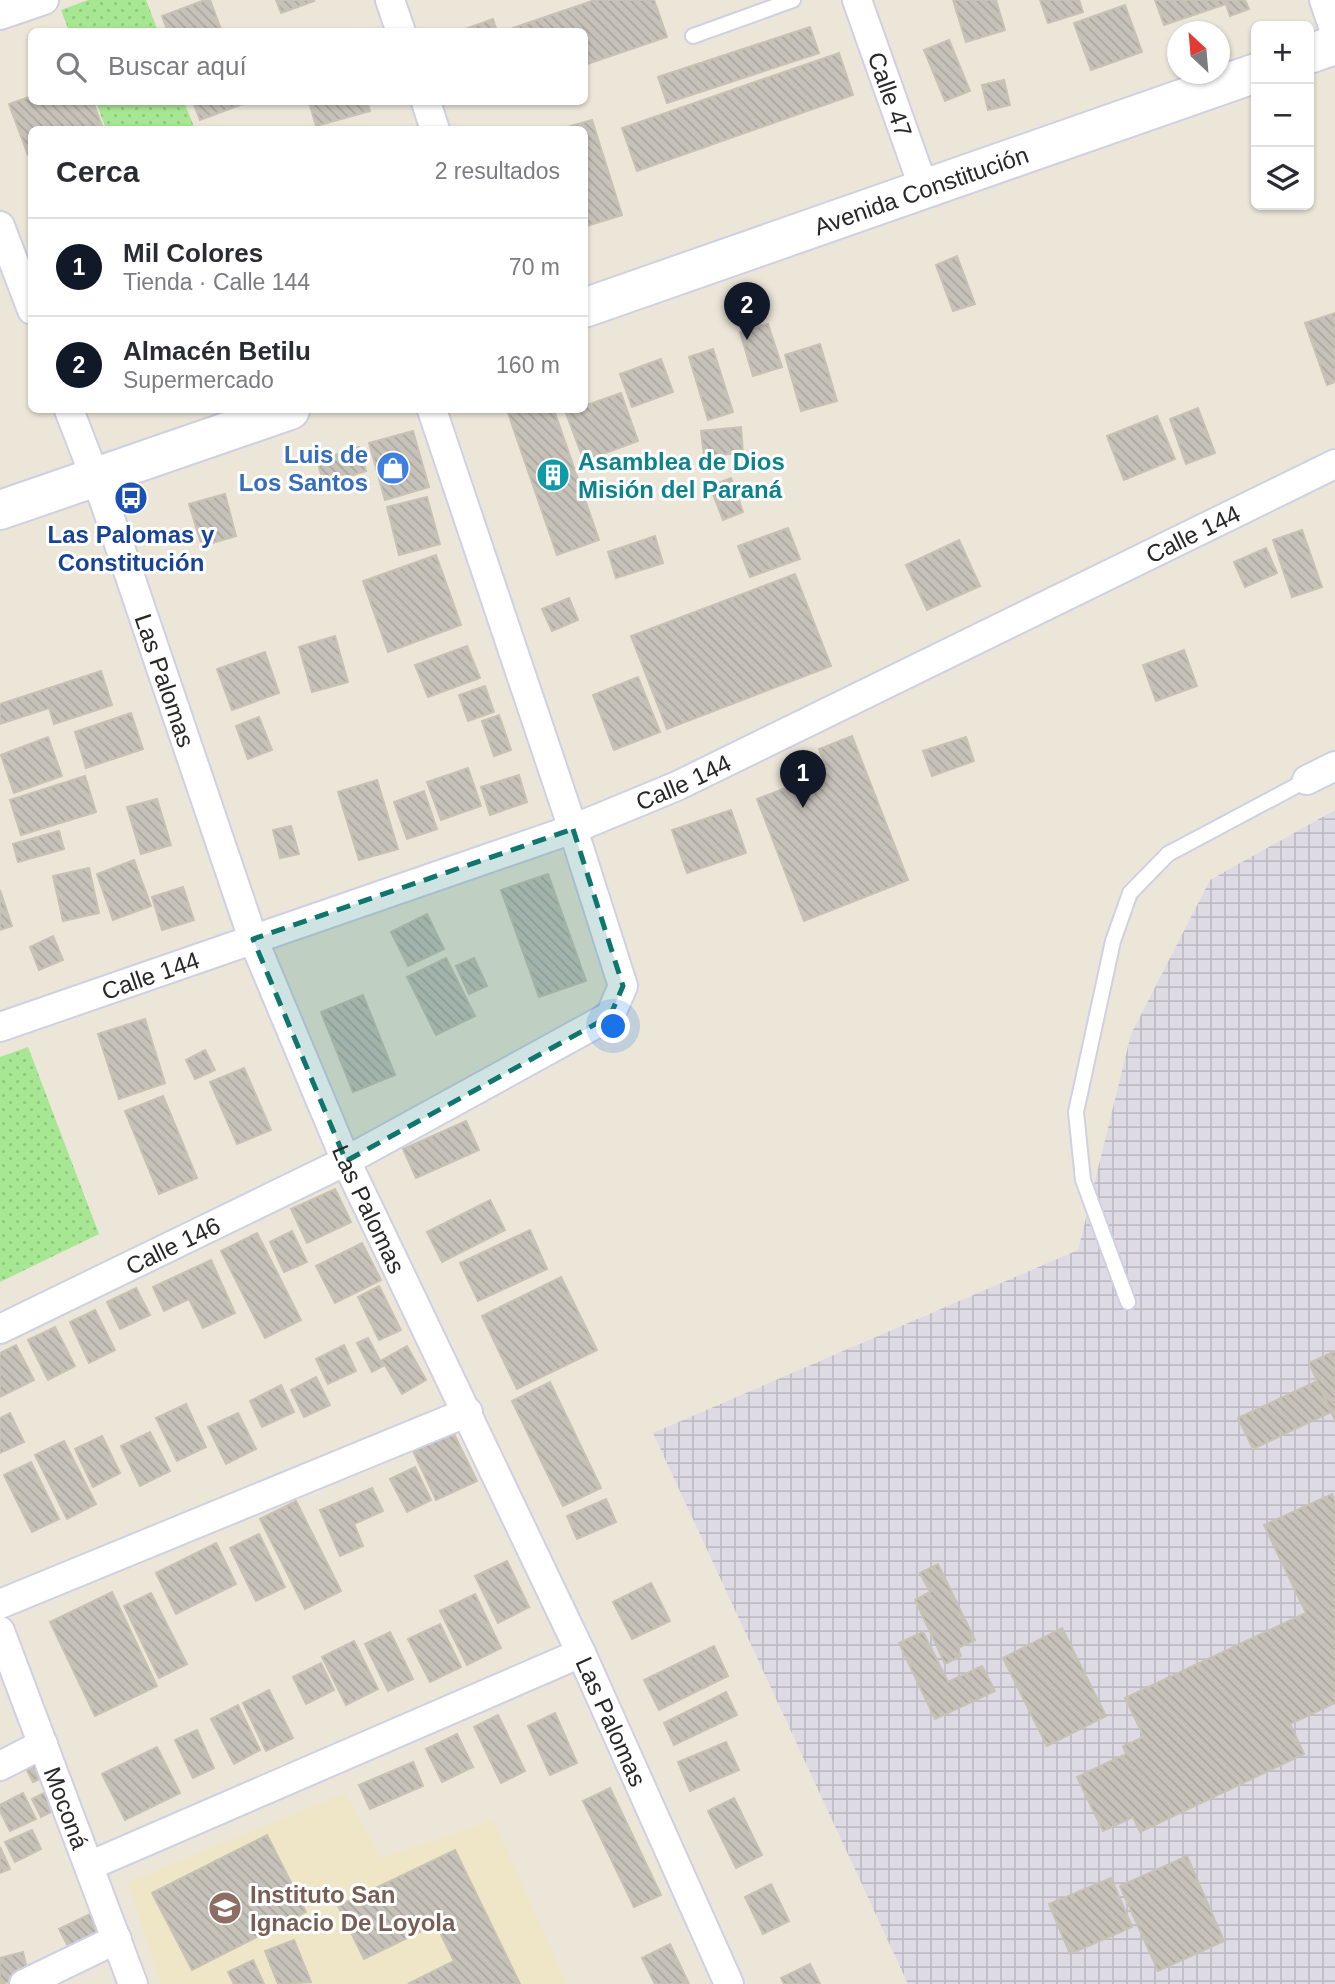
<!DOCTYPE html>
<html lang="es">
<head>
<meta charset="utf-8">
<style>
	:root { --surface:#fff; --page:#f2f2f3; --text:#2b2b33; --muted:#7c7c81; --line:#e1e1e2; --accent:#111827 }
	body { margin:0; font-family:Helvetica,sans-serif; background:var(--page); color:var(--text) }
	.controls { position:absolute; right:21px; top:21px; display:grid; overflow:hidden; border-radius:10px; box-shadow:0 2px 5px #0004 }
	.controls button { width:63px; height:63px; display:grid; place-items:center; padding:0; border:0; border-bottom:2px solid var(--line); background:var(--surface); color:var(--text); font:35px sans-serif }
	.compass { position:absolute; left:1167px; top:21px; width:63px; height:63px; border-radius:50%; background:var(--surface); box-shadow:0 2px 5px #0004; rotate:334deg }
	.you { position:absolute; left:614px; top:1027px; width:24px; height:24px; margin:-18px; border:5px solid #fff; border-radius:50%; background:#1a73e8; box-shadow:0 0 0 10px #1a73e833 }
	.badge { display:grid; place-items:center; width:46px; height:46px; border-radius:50%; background:var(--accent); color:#fff; font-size:23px; font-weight:700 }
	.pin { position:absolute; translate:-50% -58px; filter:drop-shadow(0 2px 4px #0008) }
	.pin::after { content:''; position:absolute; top:37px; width:24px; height:21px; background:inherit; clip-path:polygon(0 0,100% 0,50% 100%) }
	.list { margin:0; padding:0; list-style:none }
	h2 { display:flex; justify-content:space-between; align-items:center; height:91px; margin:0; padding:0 28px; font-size:30px }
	h2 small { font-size:23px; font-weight:400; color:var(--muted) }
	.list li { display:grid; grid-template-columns:46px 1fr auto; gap:21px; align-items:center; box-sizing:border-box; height:98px; padding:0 28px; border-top:2px solid var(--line) }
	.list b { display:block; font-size:26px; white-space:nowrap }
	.list p { margin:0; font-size:23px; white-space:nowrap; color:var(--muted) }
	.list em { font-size:23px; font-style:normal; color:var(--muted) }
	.icon { flex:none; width:38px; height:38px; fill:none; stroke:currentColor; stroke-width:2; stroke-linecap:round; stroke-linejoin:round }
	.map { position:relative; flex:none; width:1335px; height:1984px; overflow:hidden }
	.search { position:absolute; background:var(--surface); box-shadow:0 2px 5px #0004; left:28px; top:28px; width:560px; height:77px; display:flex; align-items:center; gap:18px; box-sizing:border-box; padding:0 24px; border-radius:10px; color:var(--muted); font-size:26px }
	.panel { position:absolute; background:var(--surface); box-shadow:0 2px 5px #0004; left:28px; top:126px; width:560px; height:287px; border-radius:10px }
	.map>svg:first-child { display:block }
	.industrial { fill:url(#industrial-grid) }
	.education { fill:#efe6c7 }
	.park { fill:url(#park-dots) }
	.building { fill:url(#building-back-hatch); stroke:#c7c2b3; stroke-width:2 }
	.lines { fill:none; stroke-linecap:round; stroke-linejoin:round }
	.service-casing { stroke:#ced0e3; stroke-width:18 }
	.minor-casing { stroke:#ced0e3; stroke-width:32 }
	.secondary-casing { stroke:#ced0e3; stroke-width:42 }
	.service { stroke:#fff; stroke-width:14 }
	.minor { stroke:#fff; stroke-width:28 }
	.secondary { stroke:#fff; stroke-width:38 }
	.marked { fill:#0f766e; fill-opacity:0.2; stroke:#0f766e; stroke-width:5; stroke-dasharray:14 9; stroke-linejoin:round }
	.labels { text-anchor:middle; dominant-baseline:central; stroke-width:6; stroke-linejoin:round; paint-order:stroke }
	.street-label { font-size:24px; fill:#282828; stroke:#fff }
	.shop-label { font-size:24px; font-weight:bold; fill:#366cbe; stroke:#fff; text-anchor:end }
	.culture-label { font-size:24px; font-weight:bold; fill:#0d838f; stroke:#fff; text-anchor:start }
	.transit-label { font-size:24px; font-weight:bold; fill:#164399; stroke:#fff }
	.education-label { font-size:24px; font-weight:bold; fill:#785e54; stroke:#fff; text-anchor:start }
</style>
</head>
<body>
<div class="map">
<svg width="1335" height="1984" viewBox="0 0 1335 1984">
	<defs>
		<pattern id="industrial-grid" width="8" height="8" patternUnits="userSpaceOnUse" patternTransform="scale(1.75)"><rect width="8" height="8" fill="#dedae4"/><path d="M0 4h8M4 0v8" fill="none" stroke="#bebbc4"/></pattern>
		<pattern id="park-dots" width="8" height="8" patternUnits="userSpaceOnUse" patternTransform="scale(1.75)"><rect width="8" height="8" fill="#a7e692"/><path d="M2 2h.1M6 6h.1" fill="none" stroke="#90c57e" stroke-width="1.8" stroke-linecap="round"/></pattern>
		<pattern id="building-back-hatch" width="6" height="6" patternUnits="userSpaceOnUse" patternTransform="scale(1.75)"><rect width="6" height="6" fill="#c7c2b9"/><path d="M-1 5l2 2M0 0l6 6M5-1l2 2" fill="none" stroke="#aba79f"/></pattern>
	</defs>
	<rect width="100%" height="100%" fill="#ece6d9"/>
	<path class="industrial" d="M1335 810V1984H908L653 1433 1078 1250 1131 1034 1210 880Z"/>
	<path class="education" d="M345 1793 381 1858 493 1820 567 1984H161L128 1882Z"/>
	<path class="park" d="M88 0H146L158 31H69L61 10Z
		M96 102H184L195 129H106Z
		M28 1047 99 1234 0 1282V1057Z"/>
	<path class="building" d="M205 0H210L222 32H168L162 16Z
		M276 0H313L314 1 281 13Z
		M595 0H654L667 37 584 65V32H514L513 28Z
		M953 0H996L1005 30 966 42Z
		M1040 0H1079L1083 12 1048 23Z
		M1155 0H1245L1249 9 1230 16 1226 4 1164 25Z
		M1125 5 1142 52 1091 70 1074 23Z
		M493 19 497 32H457Z
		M810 27 819 53 667 103 658 77Z
		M949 40 970 91 945 101 924 50Z
		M839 53 853 95 637 171 622 128Z
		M1004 80 1010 105 988 110 982 85Z
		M32 96V102H93L103 128 32 130V154L28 155 9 104Z
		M193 102H248L200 120Z
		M309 102H367L370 111 316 126Z
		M592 120 622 215 584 227V130L560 129Z
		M957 256 975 304 953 311 936 265Z
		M1335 313V382L1327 385 1305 323Z
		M768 324 782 367 753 376 740 332Z
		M820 344 837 401 801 411 785 355Z
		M713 349 733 412 708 420 689 357Z
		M661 359 673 392 632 407 620 374Z
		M621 393 638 441 584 461 566 413 584 410V406Z
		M1198 408 1215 453 1186 464 1170 419Z
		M507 410H554L599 540 557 555Z
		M1157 416 1175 459 1124 480 1107 436Z
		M741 427 743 453 704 456 701 431Z
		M413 431 429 487 385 500 369 443Z
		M359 447 366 471 324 484 317 461Z
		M731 478 743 512 723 520 710 486Z
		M225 494 236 536 202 546 189 504Z
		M427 497 440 544 399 555 387 507Z
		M788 528 800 559 750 577 738 546Z
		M1302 530 1322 587 1292 597 1273 540Z
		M655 536 663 563 616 578 608 552Z
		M959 540 980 586 927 610 906 565Z
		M1266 548 1277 573 1245 587 1234 562Z
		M436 555 461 625 388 652 363 581Z
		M795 574 831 666 667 729 631 636Z
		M569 598 578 620 552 631 542 609Z
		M335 636 348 682 312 692 299 647Z
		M467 646 480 678 428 697 415 665Z
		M1184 650 1197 686 1156 701 1143 665Z
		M265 652 279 693 232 710 217 669Z
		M101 671 112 705 54 724 49 708 0 724V704Z
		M638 677 660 732 614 750 593 695Z
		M485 686 494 712 468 721 459 695Z
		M131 713 143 749 86 768 75 732Z
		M499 715 511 750 494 756 482 721Z
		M259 717 272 750 248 759 236 726Z
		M852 736 908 880 804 921 757 799 828 772 819 749Z
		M48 737 62 776 14 793 1 755Z
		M966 737 974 761 932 776 923 751Z
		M468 768 481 806 441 820 427 782Z
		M519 775 527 802 490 815 481 787Z
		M85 776 96 812 21 835 10 800Z
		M377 780 398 849 359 860 338 792Z
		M424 791 437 829 407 839 394 802Z
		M157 799 171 845 141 854 127 807Z
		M731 810 746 853 687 873 672 830Z
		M291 826 299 854 280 858 273 830Z
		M59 831 64 849 18 862 13 844Z
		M134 860 151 906 113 920 97 874Z
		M89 868 99 913 63 921 53 876Z
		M548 874 586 981 539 997 501 890Z
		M183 887 194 920 162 930 152 897Z
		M0 890 12 926 0 930Z
		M427 914 444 949 408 966 391 932Z
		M53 936 63 960 39 970 30 947Z
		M446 958 475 1016 436 1035 407 977Z
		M474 958 487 986 469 994 456 966Z
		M363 995 395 1075 353 1092 321 1012Z
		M145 1019 165 1083 119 1099 98 1034Z
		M205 1050 215 1070 195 1079 186 1060Z
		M244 1068 271 1130 237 1144 210 1082Z
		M163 1096 197 1178 159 1194 125 1111Z
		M466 1121 479 1150 416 1178 403 1149Z
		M335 1189 351 1222 307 1243 291 1209Z
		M490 1200 505 1230 442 1262 427 1232Z
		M530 1230 547 1269 478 1301 460 1263Z
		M292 1231 307 1262 284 1272 270 1242Z
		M257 1233 301 1320 265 1338 221 1251Z
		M362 1243 381 1280 335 1303 316 1266Z
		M211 1260 235 1313 203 1328 189 1299 164 1311 153 1287Z
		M561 1277 597 1350 517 1389 482 1316Z
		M379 1286 401 1330 379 1340 358 1297Z
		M136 1288 150 1315 120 1329 107 1302Z
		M95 1310 115 1350 89 1363 70 1322Z
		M55 1327 75 1366 48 1380 28 1340Z
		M368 1338 383 1366 372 1372 357 1343Z
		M16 1345 34 1380 0 1397V1353Z
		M344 1345 356 1371 328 1384 316 1359Z
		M407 1346 426 1380 402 1394 382 1360Z
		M1335 1351V1420L1309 1363Z
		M316 1377 330 1405 304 1417 291 1390Z
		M1317 1381 1331 1412 1253 1449 1238 1418Z
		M550 1382 601 1488 563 1506 512 1401Z
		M281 1385 294 1412 262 1427 250 1401Z
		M186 1404 206 1447 177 1461 156 1418Z
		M10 1413 24 1442 0 1453V1418Z
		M238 1413 256 1449 226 1464 208 1427Z
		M150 1432 170 1471 140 1486 121 1446Z
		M453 1432 477 1481 436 1500 413 1451Z
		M102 1436 120 1473 93 1487 75 1449Z
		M64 1441 96 1504 67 1519 35 1455Z
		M31 1462 59 1519 32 1532 4 1475Z
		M415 1467 431 1500 407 1512 390 1479Z
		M372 1488 383 1511 354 1524 363 1546 340 1556 320 1510Z
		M1332 1494 1335 1501V1703L1290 1724 1304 1754 1140 1832 1133 1817 1103 1831 1077 1777 1126 1754 1123 1746 1144 1737 1125 1698 1306 1613 1264 1525Z
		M606 1499 616 1522 577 1539 567 1516Z
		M296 1501 341 1591 305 1609 260 1519Z
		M259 1534 285 1587 256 1601 230 1548Z
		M216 1543 236 1584 176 1614 156 1573Z
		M507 1561 529 1607 498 1623 475 1576Z
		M938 1564 975 1640 958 1648 961 1656 945 1664 915 1600 930 1592 920 1573Z
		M651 1583 670 1621 632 1639 613 1602Z
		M112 1592 157 1686 95 1716 50 1622Z
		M151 1593 187 1664 159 1678 124 1606Z
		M475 1594 501 1648 467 1665 440 1611Z
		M440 1624 461 1667 430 1682 408 1639Z
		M1062 1628 1106 1716 1047 1746 1003 1658Z
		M390 1632 413 1679 388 1691 365 1644Z
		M923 1632 948 1682 982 1666 995 1691 935 1719 899 1643Z
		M354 1641 378 1689 346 1705 322 1657Z
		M714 1646 728 1676 659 1710 644 1680Z
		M321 1663 334 1690 306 1704 293 1677Z
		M269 1690 293 1738 266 1751 243 1703Z
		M726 1692 737 1715 674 1745 664 1723Z
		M238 1705 260 1750 234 1764 211 1719Z
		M555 1713 577 1763 550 1775 528 1726Z
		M498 1715 525 1771 501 1783 474 1727Z
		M197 1730 214 1768 193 1778 175 1740Z
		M457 1734 473 1767 442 1782 426 1749Z
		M726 1742 739 1770 690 1791 678 1762Z
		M157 1747 180 1793 125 1820 102 1774Z
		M43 1759 51 1774 33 1782 25 1767Z
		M413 1762 423 1786 370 1809 359 1785Z
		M610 1788 661 1895 634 1907 583 1801Z
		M50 1790 59 1808 41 1817 32 1799Z
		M23 1793 36 1819 10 1831 0 1811V1805Z
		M734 1798 762 1855 736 1868 708 1811Z
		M32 1830 41 1849 15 1862 5 1842Z
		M267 1835 306 1912 192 1970 152 1893Z
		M0 1847 10 1869 0 1873Z
		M455 1850 520 1984H408L454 1961 436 1924 364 1959 338 1906Z
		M1187 1856 1224 1941 1158 1971 1120 1886Z
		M1111 1878 1132 1927 1070 1954 1049 1904Z
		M771 1884 789 1921 763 1934 745 1897Z
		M90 1914 101 1938 71 1952 59 1929Z
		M294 1940 311 1982 278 1984 265 1951Z
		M670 1944 689 1984H655L642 1958Z
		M23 1952 29 1977 0 1984V1958Z
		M253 1960 264 1984H234L228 1972Z
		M810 1964 820 1984H784L781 1978Z"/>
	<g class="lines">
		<defs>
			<path id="service" d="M693 36 793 0
				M1128 1302 1083 1180 1076 1112 1113 941 1130 893 1168 854 1307 780"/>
			<g id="minor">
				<path d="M390 0 401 32"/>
				<path id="s1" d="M857 0 924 189"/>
				<path d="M1324 0 1335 32"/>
				<path d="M0 15 44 0"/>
				<path d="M426 102 435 130"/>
				<path d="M0 226 32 310"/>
				<path id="s2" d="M69 410 105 503 253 939 346 1161 581 1653 729 1984"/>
				<path d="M1307 780 1335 766"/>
				<path id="s3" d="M0 1027 573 829 677 786 1335 464"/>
				<path id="s4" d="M0 1329 346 1161 610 1016 623 986 573 829 432 410"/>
				<path d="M0 1604 468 1412"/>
				<path id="s5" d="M0 1631 133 1984"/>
				<path d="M0 1766 43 1744"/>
				<path d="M89 1866 581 1653"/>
				<path d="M24 1984 117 1939"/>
			</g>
			<g id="secondary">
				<path d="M1309 54 1335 45"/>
				<path id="s6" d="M584 308 1256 73"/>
				<path d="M0 510 290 410"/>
			</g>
		</defs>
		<use href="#service" class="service-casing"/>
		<use href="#minor" class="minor-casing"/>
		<use href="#secondary" class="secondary-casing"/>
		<use href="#service" class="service"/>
		<use href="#minor" class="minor"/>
		<use href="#secondary" class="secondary"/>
	</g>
	<path class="marked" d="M573 829 623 986 610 1016 346 1161 253 939Z"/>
	<defs>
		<symbol id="shop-disc" viewBox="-11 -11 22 22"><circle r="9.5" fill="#3f7fe0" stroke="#fff"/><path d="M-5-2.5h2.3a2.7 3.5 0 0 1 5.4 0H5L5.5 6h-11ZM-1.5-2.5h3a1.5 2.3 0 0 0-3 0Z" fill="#fff"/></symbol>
		<symbol id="building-disc" viewBox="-11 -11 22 22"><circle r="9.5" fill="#0f9aa8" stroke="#fff"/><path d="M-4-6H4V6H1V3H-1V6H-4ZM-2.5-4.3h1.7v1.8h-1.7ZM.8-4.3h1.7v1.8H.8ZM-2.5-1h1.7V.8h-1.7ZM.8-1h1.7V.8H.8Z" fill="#fff"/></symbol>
		<symbol id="bus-disc" viewBox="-11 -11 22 22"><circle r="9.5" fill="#1a4fb4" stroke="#fff"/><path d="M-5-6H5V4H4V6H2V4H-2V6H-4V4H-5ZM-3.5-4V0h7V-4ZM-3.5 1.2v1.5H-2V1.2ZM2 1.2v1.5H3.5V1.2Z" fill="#fff"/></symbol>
		<symbol id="school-disc" viewBox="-11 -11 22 22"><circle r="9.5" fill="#8d6e63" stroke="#fff"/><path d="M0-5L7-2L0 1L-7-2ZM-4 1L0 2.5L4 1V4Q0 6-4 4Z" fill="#fff"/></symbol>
	</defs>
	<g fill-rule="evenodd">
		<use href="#shop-disc" x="374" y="449" width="38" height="38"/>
		<use href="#building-disc" x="534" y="456" width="38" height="38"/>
		<use href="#bus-disc" x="112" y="479" width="38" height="38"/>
		<use href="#school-disc" x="206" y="1889" width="38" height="38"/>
	</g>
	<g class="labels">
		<g class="street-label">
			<text stroke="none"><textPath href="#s1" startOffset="100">Calle 47</textPath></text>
			<text stroke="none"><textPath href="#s6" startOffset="357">Avenida Constitución</textPath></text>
			<text stroke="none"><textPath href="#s3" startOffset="1293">Calle 144</textPath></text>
			<text stroke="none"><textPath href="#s2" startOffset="287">Las Palomas</textPath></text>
			<text stroke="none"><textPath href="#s3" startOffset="726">Calle 144</textPath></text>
			<text stroke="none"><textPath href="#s3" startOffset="159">Calle 144</textPath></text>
			<text stroke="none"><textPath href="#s2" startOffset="854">Las Palomas</textPath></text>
			<text stroke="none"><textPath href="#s4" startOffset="192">Calle 146</textPath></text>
			<text stroke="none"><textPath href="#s2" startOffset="1421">Las Palomas</textPath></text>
			<text stroke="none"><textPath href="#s5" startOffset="189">Moconá</textPath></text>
		</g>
		<g class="shop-label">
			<text x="368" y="454">Luis de<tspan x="368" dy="28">Los Santos</tspan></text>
		</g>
		<g class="culture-label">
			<text x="578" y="461">Asamblea de Dios<tspan x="578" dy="28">Misión del Paraná</tspan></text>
		</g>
		<g class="transit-label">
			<text x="131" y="534">Las Palomas y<tspan x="131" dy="28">Constitución</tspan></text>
		</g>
		<g class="education-label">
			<text x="250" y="1894">Instituto San<tspan x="250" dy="28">Ignacio De Loyola</tspan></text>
		</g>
	</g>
</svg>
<div class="controls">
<button>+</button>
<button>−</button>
<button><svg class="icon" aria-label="layers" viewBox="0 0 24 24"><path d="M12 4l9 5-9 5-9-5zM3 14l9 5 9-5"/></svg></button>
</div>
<svg class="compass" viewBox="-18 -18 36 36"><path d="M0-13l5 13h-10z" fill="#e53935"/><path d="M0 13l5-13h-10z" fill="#7c7c81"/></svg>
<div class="you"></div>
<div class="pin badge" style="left:803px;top:808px">1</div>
<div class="pin badge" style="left:747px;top:340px">2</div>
<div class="search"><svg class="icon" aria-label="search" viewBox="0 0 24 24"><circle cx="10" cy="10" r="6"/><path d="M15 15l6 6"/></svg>Buscar aquí</div>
<section class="panel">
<h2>Cerca<small>2 resultados</small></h2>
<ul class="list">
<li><span class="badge">1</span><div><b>Mil Colores</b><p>Tienda · Calle 144</p></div><em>70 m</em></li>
<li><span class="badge">2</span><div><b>Almacén Betilu</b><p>Supermercado</p></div><em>160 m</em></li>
</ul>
</section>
</div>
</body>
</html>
